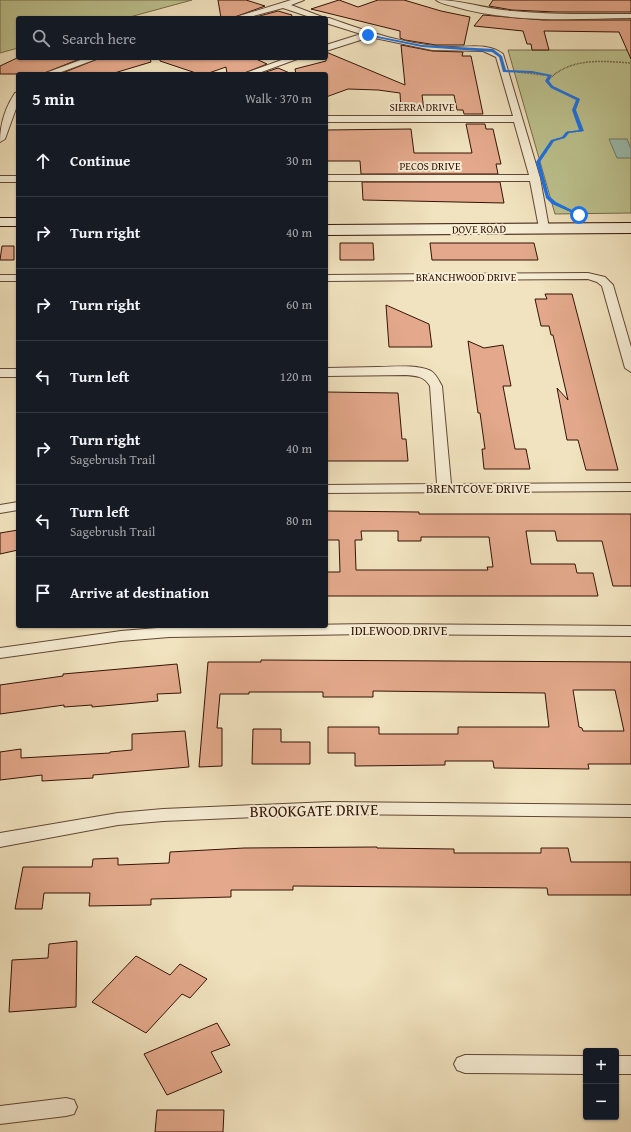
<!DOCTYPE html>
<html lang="en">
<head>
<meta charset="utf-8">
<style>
	:root { --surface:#171b24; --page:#20242c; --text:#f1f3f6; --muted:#9ea1a6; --line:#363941 }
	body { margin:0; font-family:"Gentium Book Plus",serif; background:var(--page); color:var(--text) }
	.controls { position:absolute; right:12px; bottom:12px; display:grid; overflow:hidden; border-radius:4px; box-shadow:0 1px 3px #0004 }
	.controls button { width:36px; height:36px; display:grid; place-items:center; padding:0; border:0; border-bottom:1px solid var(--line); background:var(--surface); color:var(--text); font:20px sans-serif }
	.stop { position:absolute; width:12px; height:12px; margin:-9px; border:3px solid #1a73e8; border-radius:50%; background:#fff }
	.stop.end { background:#1a73e8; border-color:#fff; box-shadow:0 1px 4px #0008 }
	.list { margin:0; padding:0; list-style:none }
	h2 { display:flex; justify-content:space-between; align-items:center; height:52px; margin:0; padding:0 16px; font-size:17px }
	h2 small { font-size:13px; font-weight:400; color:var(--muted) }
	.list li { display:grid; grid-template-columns:26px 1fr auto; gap:12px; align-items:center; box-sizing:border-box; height:72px; padding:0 16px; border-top:1px solid var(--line) }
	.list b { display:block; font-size:15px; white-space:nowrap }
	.list p { margin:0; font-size:13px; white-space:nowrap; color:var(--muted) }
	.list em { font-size:13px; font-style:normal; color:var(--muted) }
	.icon { flex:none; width:22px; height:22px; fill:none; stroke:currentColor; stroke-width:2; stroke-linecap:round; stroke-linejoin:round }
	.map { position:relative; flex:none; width:631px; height:1132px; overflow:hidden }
	.search { position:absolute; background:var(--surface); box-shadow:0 1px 3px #0004; left:16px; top:16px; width:312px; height:44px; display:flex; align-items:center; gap:10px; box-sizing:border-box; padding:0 14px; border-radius:4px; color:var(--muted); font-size:15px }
	.panel { position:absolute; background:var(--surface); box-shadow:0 1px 3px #0004; left:16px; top:72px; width:312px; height:556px; border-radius:4px }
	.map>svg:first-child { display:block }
	.green { fill:#bdc390; stroke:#786b4b }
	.water { fill:#9bbeb1; stroke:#717a6d }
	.building { fill:#e4a98c; stroke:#331306; fill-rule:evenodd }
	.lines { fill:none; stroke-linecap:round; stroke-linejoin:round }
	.minor-casing { stroke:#624734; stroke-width:2 }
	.secondary-casing { stroke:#331306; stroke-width:2 }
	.path-far1 { stroke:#331306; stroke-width:1.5; stroke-dasharray:0.5 1; stroke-linecap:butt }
	.path { stroke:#331306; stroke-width:2; stroke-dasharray:1 1.5; stroke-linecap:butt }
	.minor { fill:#f6edd5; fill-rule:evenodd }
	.secondary { fill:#f6edd5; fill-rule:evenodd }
	.route { fill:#1a73e8 }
	.labels { text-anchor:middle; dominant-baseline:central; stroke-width:4; stroke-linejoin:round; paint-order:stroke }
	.far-street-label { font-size:11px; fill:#331306; stroke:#f6edd5 }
	.street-label { font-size:13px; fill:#331306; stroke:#f6edd5 }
	.near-street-label { font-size:16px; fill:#331306; stroke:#f6edd5 }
</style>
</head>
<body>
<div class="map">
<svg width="631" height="1132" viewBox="0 0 631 1132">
	<rect width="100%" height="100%" fill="#f1e3bf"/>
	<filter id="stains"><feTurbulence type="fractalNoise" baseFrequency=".005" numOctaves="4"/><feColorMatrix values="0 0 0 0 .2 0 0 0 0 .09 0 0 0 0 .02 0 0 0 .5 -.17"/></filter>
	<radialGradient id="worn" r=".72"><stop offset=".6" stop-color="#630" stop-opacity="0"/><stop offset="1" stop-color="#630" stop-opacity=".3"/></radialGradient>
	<path class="green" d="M0 0H192L126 18H18V48L0 53Z
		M508 50H631V213L555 214Z"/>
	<path class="water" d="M609 139H627L631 149V158H617Z"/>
	<path class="building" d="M218 0H246L265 6 232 18H221Z
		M339 0 358 7 378 0H404L441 11 470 17 464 45H436L405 40 400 38V31L311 9Z
		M493 0H631V12H556L512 10 489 6Z
		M278 11 292 15 291 18H252Z
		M483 15 543 20H631V59L619 32 544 31 549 50H532L531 44H527L523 31 474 26Z
		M401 45 432 51 463 52 462 56H471L483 114H464L463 110H457L454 95H422L424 110H401L400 93 378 90 348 89 326 97V74H296L295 69 326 61V52L405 85Z
		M17 58H82L42 74H0V66Z
		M100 58H150L151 62 111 74H60Z
		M160 58H254L267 64 242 74H227L226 67 206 74H199L160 61Z
		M278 68 292 74H260Z
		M466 124H485L486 129H493L501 164H496L498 174H361L360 161H326V130L411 129 414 153H472Z
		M362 182H500L504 203 363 200Z
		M340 243H373L374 260H340Z
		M430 243H534L538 260H432Z
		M2 246H14V260H0Z
		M545 294H572L618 470H586L578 440H567L557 388 568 400 553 335H551L549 326H541L535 299H547Z
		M386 305 429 324 432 347H389Z
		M468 341 484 348 503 345 511 386H503L515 449H526L530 469H484L482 449H485L480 413H478Z
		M326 392 398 393 402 439H406L408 461H326Z
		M326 511 419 512V514H631V586H613L602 541H557L555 531H526L531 564H575L577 573H593L598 596H326V572H340L339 540H326ZM361 531H398V541H421V537H489L493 567H487L488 570H356L355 540H362Z
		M18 530V550L0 554V533Z
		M261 660 631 662V764H588L589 769 494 768 493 761H445V765L355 766V753H328V727H379V734H458V727H549L545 693 373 691V697H323V692H249V694H220L217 728H222V766L199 767 208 662H261ZM573 690H615L624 731H583L582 728 579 727Z
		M177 664 181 693 157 694 158 701 92 707V705L64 707V705L0 714V685L63 676V674Z
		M253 729H281V742H310V764H252Z
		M185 731 189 767 93 775V778L42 781V775L0 780V752L21 749V758L110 753V752L132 750V734Z
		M377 847V848L454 849V853H541V848H568L571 862H631V895H548L547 888 293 886V890H231V897L151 899V905L89 906 90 893H44L42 909H15L23 867H92L93 859 118 858V865L169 863 170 852 244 848Z
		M77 941 76 1007 9 1012 12 960 48 958 49 944Z
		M136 956 170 975 180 964 207 979 190 998 182 994 146 1033 92 1002Z
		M217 1023 230 1045 211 1052 222 1072 167 1095 144 1054Z
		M157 1110H224L223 1132H155Z"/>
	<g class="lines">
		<defs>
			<path id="minor" d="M291 0H304L291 5 325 18H329C368 32 410 46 452 47 470 47 488 43 503 54L540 178 549 228 548 230 544 231 539 228 530 181H326V175H529L514 122H326V116H513L496 57 483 51 432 50 370 37 326 51V45L361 34 326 23V18H313L283 8 246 18H233Z
				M436 0C461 0 486 9 512 11 551 15 591 14 631 14V18C573 19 512 23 456 7 450 5 441 4 436 0Z
				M86 58H99L56 74H43Z
				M287 58H300L256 74H243Z
				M18 92V103L5 139 0 142C0 124 5 108 15 93Z
				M0 176H18V182H0Z
				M588 273 605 277 613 285 631 347V372L625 368 602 286 597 282 588 279 326 281V275Z
				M0 275H18V281H0Z
				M378 367C394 367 415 364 431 371 436 374 439 381 442 386L451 484 631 483V491L326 493V485L437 484 430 386C424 376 417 376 406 375L326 376V368Z
				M0 369H18V377H0Z
				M18 502V510L0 513V505Z
				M370 624 631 626V636L370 634 169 637 121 641 0 658V648L121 631 169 627Z
				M330 802 631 805V817L330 814 163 821 118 825 0 847V833L118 813 163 809Z
				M465 1055 586 1056V1074L465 1073 457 1070 454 1064 457 1058Z
				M616 1056H631V1074H616Z
				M66 1098 74 1100 77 1107 74 1114 66 1116 0 1124V1106Z"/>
			<path id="secondary" d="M0 218H18V226H0Z
				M631 223V233L326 235V225Z"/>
		</defs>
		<use href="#minor" class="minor-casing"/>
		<use href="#secondary" class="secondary-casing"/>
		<path class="path-far1" d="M518 72 551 76
			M543 156 553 141 564 137 568 132 582 131 574 110 578 99 552 87 547 81C570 57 601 61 631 63"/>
		<path class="path" d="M554 203 575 213"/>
		<use href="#minor" class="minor"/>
		<use href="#secondary" class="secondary"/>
	</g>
	<path class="route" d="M367 34 422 45 493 49 502 56 506 70 532 71 552 75 549 81 553 86 580 99 576 110 584 131 569 133 565 138 554 141 540 162 549 196 556 202 580 214V216L552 204 546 198 536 162 551 140 562 137 566 132 579 130 572 110 576 100 551 88 545 81 548 76 532 73 503 72 499 57 492 52 422 47 368 36Z"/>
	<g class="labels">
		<g class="far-street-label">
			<text x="422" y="107">SIERRA DRIVE</text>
			<text x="430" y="166">PECOS DRIVE</text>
			<text transform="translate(479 229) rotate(-1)">DOVE ROAD</text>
			<text x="466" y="277">BRANCHWOOD DRIVE</text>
		</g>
		<g class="street-label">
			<text x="478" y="488">BRENTCOVE DRIVE</text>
			<text x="399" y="630">IDLEWOOD DRIVE</text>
		</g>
		<g class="near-street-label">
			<text transform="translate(314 810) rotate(-1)">BROOKGATE DRIVE</text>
		</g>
	</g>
	<rect width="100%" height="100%" filter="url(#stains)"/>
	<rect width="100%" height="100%" fill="url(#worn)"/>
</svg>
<div class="controls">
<button>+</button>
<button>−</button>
</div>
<div class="stop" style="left:579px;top:215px"></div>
<div class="stop end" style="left:368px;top:35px"></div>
<div class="search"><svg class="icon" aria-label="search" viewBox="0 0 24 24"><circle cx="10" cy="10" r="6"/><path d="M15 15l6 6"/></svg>Search here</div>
<section class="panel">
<h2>5 min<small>Walk · 370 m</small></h2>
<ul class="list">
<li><svg class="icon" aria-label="ahead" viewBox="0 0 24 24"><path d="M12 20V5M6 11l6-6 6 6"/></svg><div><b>Continue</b></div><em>30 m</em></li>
<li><svg class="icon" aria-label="right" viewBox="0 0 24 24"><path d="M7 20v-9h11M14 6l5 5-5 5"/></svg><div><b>Turn right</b></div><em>40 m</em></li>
<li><svg class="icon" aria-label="right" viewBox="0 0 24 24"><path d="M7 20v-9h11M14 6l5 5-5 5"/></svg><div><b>Turn right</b></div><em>60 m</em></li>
<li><svg class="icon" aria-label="left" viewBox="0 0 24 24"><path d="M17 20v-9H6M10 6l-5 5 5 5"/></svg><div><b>Turn left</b></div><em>120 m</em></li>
<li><svg class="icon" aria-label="right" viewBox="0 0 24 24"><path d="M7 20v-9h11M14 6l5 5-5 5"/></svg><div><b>Turn right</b><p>Sagebrush Trail</p></div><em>40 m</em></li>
<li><svg class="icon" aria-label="left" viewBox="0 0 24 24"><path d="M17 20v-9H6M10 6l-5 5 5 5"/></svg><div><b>Turn left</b><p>Sagebrush Trail</p></div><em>80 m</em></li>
<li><svg class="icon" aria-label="arrive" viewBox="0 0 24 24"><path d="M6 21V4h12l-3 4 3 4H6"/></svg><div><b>Arrive at destination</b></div></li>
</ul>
</section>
</div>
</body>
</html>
